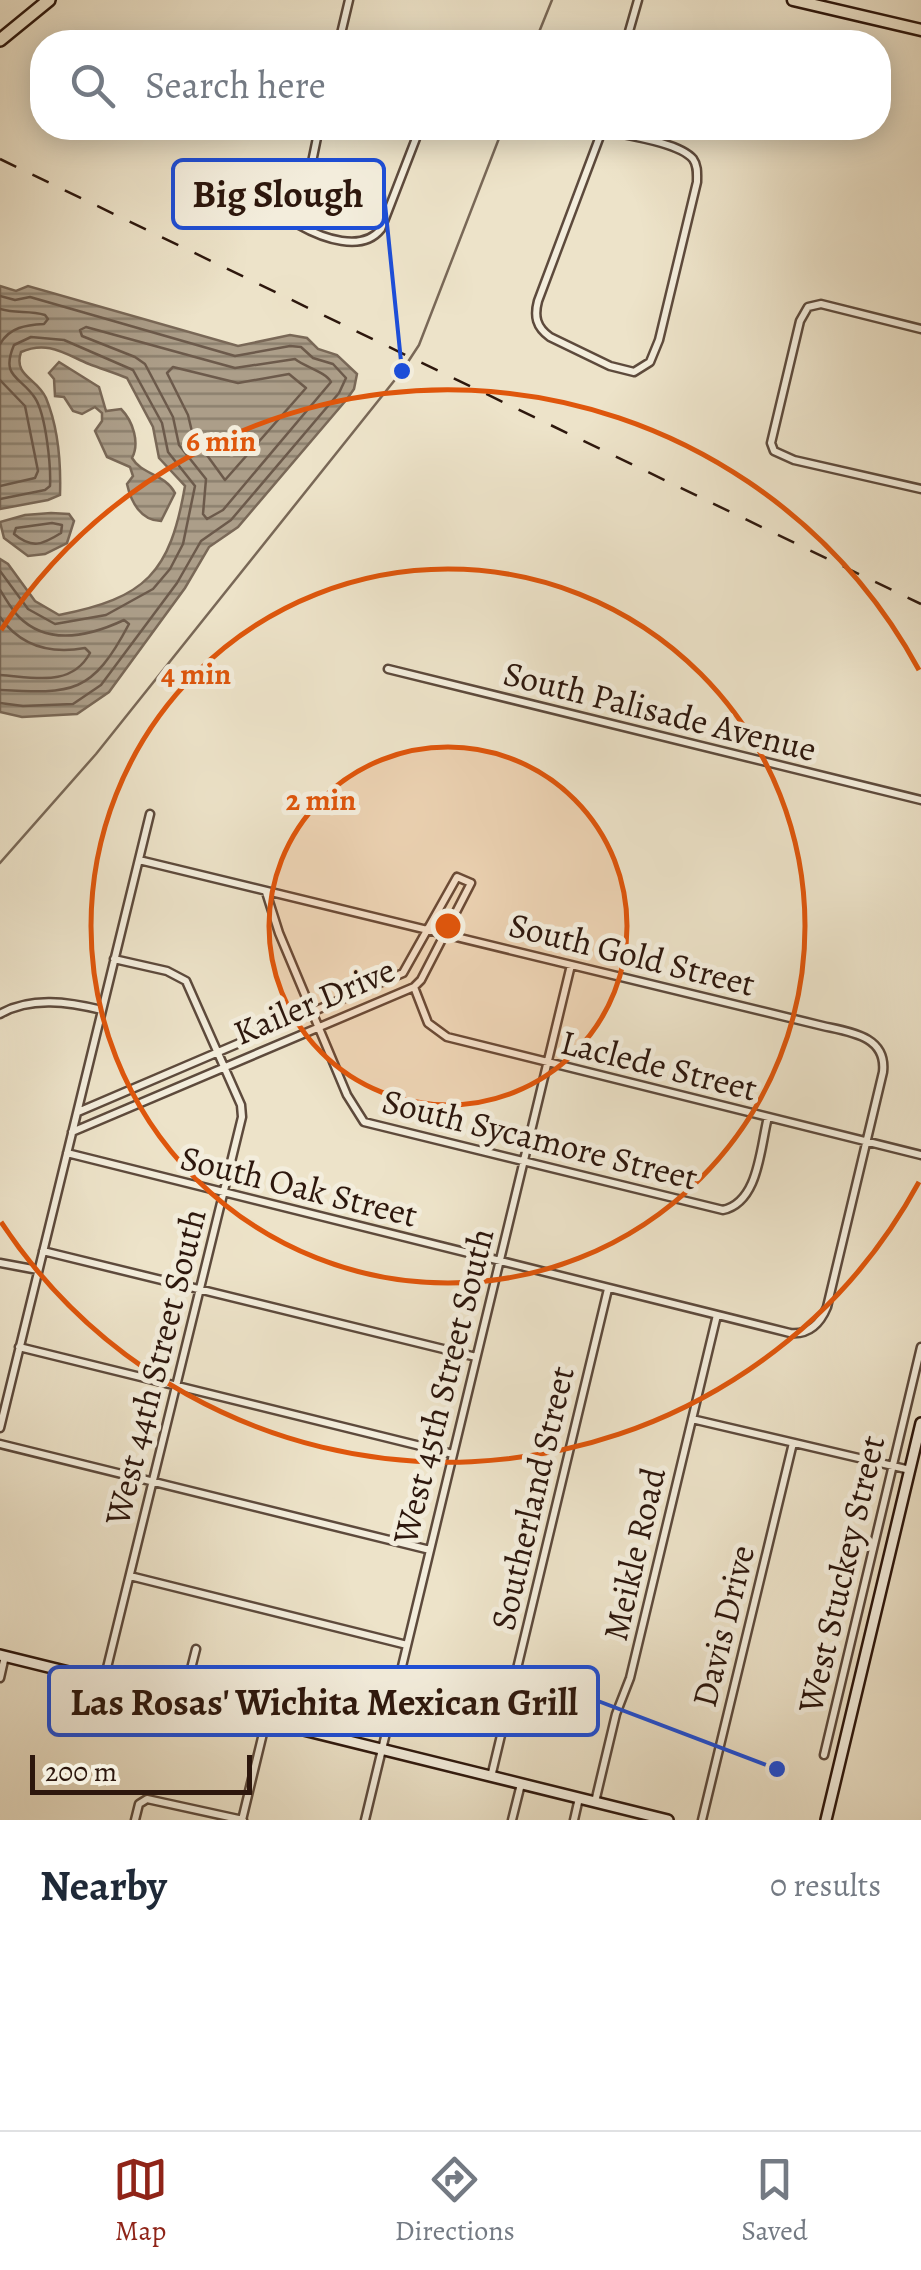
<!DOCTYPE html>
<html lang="en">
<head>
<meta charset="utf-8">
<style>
	:root { --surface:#fff; --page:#f2f2f3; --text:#1f2937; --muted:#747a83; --line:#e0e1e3; --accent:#8f2418 }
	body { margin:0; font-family:Alegreya,serif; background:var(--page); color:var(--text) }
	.scale { position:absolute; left:30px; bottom:25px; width:222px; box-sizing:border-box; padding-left:10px; border:5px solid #2d170d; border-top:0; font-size:28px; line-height:35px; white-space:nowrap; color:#2d170d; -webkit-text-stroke:8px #f3eddc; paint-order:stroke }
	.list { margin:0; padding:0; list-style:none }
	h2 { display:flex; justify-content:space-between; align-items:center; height:130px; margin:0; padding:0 40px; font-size:42px }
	h2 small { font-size:32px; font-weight:400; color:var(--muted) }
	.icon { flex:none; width:55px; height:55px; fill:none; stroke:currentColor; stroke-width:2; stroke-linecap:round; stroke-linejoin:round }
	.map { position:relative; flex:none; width:921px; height:1820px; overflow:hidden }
	.search { position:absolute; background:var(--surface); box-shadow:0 5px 25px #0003; left:30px; right:30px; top:30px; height:110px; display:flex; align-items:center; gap:25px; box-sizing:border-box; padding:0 35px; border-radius:40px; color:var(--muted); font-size:38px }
	.sheet { height:310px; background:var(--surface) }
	nav { display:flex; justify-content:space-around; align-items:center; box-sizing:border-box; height:140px; border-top:2px solid var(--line); background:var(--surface); font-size:28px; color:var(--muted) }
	nav a { display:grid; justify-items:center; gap:5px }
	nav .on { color:var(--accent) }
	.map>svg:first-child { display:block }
	.water { fill:url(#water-rules); stroke:#796857; stroke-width:2.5 }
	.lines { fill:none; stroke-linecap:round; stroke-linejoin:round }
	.shore { stroke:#6c5a4b; stroke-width:2.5 }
	.stream { stroke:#796857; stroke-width:2.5 }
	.street-casing { stroke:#5d4a3c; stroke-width:11 }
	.secondary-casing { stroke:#2d170d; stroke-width:14 }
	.primary-casing { stroke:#2d170d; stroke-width:15 }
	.highway-casing { stroke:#2d170d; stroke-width:16 }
	.street { stroke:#f3eddc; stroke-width:6 }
	.secondary { stroke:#f3eddc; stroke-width:9 }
	.primary { stroke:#ede3c9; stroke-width:10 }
	.highway { stroke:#ede3c9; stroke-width:11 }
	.rail { stroke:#2d170d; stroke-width:2.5; stroke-dasharray:18 18; stroke-linecap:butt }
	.ring { fill:none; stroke:#df560c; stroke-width:5 }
	.labels { text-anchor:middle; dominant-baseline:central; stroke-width:10; stroke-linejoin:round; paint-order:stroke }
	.street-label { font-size:35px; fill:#2d170d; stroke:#f3eddc }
	.centre { fill:#df560c; stroke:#f3eddc; stroke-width:5 }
	.ring-label { font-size:30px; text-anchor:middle; font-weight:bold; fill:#df560c; stroke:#f3eddc; stroke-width:10; stroke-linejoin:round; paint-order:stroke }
	.leader { fill:none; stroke:#1d4ed8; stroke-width:4 }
	.callout-dot { fill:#1d4ed8; stroke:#f3eddc; stroke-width:4 }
	.callout { fill:#f3eddc; stroke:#1d4ed8; stroke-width:4 }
	.callout-label { font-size:38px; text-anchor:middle; font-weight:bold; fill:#2d170d }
</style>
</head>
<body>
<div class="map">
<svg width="921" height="1820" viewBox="0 0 921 1820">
	<defs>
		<pattern id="water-rules" width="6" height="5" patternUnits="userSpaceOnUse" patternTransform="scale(2.5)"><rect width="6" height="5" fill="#ac9e89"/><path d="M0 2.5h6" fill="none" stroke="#8c806e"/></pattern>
	</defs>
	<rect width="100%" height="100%" fill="#ede3c9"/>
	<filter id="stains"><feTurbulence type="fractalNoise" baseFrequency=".002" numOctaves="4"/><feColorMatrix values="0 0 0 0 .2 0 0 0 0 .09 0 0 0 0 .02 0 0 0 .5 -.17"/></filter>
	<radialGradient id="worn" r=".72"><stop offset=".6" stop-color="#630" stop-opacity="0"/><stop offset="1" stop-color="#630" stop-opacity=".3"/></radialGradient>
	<path class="water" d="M0 286 16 291 28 286 238 346 290 335 307 338 318 349 337 355 357 374 354 389 347 399 238 527 209 547 185 588 109 692 77 714 22 717 0 712V559L8 564 35 601 59 615C146 598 170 573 185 486L159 458 153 427 127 378C115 373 102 369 89 364 65 354 48 340 21 352 13 376 37 378 46 398 58 427 61 464 60 495L48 500 0 509Z
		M59 362 99 387 106 411 121 409C133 421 140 443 132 458 142 475 164 473 175 493L161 521C141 521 131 502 127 484L133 476 130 467 107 457 95 431 102 421V413L95 407 82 414 73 411 64 397 55 396 54 379 49 373Z
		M51 513 69 514 74 521 67 543 45 554 28 556 4 538 0 522 25 515Z"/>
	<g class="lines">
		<path class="shore" d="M0 296 15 300 30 297 235 356 290 346 301 347 313 358 333 364 346 378 339 393 231 520 201 541 177 583 101 685 73 704 23 706 0 703
			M0 309C16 314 29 310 45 315L48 319 44 324C26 325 10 327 0 344
			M86 327 235 368 295 359C305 367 326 372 331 382L223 510 207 519 203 514 206 479 179 445 173 417 145 364 135 357 82 336 80 330Z
			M173 367 238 383 289 374 306 388 225 480 193 436 188 415 167 373Z
			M0 380 25 406 38 471 35 478 0 486
			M0 499 45 490 50 486C51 466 46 415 35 398 21 376 0 378 14 345L31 337 64 340 133 370 162 423 168 452 195 486 183 544 170 569 153 589 106 615 55 624 28 609 0 571
			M52 523 62 525 61 533C42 545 32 549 14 534L16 528Z
			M0 590C6 599 11 609 19 617 48 646 90 636 124 620L129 624C92 694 73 694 0 690
			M0 617C21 647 51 654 85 648L90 653C71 688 33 677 0 675"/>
		<path class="stream" d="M535 42 552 0
			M0 863 96 754 402 371 419 345 503 128"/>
		<defs>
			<path id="street" d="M339 42 349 0
				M626 42 638 0
				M319 128 299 225C322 238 362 253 381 229L420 128
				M602 130C624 135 679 142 693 159 698 166 697 174 697 182L659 340 650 362 634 372 610 366 550 337C536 327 534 316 538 301L603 128
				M921 329 821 304 808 307 800 321 771 443 774 451 794 460 921 489
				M388 669 921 800
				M266 892 279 933 347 1095 364 1122 723 1210C759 1202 760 1148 768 1117
				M414 987 428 1023 447 1037 921 1155
				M0 1014C31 996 69 1002 102 1010
				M72 1132 414 987 421 980 471 883 457 877 403 973 78 1112
				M67 1153 790 1333C809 1335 820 1324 827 1307L883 1072C887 1036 850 1032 823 1026L139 860
				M43 1251 476 1357
				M0 1263 38 1270
				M19 1347 453 1454
				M692 1419 910 1470
				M0 1428 150 814
				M0 1444 430 1550
				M130 1576 407 1645
				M0 1678 5 1656
				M104 1680 242 1117 241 1105 186 981 167 971 114 959
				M183 1700 196 1649
				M282 1724 294 1679
				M824 1755 921 1347
				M491 1777 608 1289
				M595 1802 616 1714 630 1678 717 1315
				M135 1820 139 1804 147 1799 243 1820
				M242 1820 266 1721
				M365 1820 571 965
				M512 1820 521 1784
				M574 1820 579 1798
				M702 1820 793 1443"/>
			<path id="secondary" d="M0 1655 668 1820
				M826 1820 921 1423"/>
			<path id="primary" d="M793 0 921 30"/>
			<path id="highway" d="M0 40 49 0"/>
		</defs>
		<use href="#street" class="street-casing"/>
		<use href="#secondary" class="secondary-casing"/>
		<use href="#primary" class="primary-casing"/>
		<use href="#highway" class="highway-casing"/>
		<use href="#street" class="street"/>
		<use href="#secondary" class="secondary"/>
		<use href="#primary" class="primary"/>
		<use href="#highway" class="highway"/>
		<path class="rail" d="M0 159 921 604"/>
	</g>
	<circle cx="448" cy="926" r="179" fill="#df560c" fill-opacity=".12"/>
	<g class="ring">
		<circle cx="448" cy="926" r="179"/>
		<circle cx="448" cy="926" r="357"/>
		<path d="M919 1182A536 536 0 0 1 1 1222M1 630A536 536 0 0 1 919 670"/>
	</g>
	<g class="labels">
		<g class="street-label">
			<text transform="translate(660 711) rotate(14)">South Palisade Avenue</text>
			<text transform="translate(632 954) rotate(14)">South Gold Street</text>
			<text transform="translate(314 1001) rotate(-23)">Kailer Drive</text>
			<text transform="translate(659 1065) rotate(14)">Laclede Street</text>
			<text transform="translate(540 1139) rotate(14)">South Sycamore Street</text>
			<text transform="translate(299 1186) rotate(14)">South Oak Street</text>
			<text transform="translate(155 1367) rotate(-76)">West 44th Street South</text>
			<text transform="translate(443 1386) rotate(-76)">West 45th Street South</text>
			<text transform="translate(532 1498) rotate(-77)">Southerland Street</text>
			<text transform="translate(634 1554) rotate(-77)">Meikle Road</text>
			<text transform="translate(841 1574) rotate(-77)">West Stuckey Street</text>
			<text transform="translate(723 1626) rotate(-76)">Davis Drive</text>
		</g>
	</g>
	<circle cx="448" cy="926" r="15" class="centre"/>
	<g class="ring-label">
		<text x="221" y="451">6 min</text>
		<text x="196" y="684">4 min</text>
		<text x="321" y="810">2 min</text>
	</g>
	<path class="leader" d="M402 371L384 194M777 1769L598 1701"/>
	<g class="callout-dot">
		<circle cx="402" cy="371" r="10"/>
		<circle cx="777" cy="1769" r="10"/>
	</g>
	<g class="callout">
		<rect x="173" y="160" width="211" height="68" rx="10"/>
		<rect x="49" y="1667" width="549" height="68" rx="10"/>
	</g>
	<g class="callout-label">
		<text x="278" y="207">Big Slough</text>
		<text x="324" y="1715">Las Rosas' Wichita Mexican Grill</text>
	</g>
	<rect width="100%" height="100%" filter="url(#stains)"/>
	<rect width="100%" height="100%" fill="url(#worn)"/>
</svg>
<div class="scale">200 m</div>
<div class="search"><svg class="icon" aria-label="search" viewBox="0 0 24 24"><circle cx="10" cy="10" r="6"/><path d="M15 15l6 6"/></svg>Search here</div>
</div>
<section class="sheet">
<h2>Nearby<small>0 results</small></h2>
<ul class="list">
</ul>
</section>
<nav>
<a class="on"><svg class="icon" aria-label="map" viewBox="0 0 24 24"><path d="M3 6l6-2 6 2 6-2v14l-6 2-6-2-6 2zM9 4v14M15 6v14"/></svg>Map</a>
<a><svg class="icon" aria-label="directions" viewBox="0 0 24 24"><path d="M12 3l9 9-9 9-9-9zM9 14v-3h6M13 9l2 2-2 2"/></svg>Directions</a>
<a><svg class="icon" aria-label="saved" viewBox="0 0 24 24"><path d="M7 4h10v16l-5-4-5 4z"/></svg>Saved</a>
</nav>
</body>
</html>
